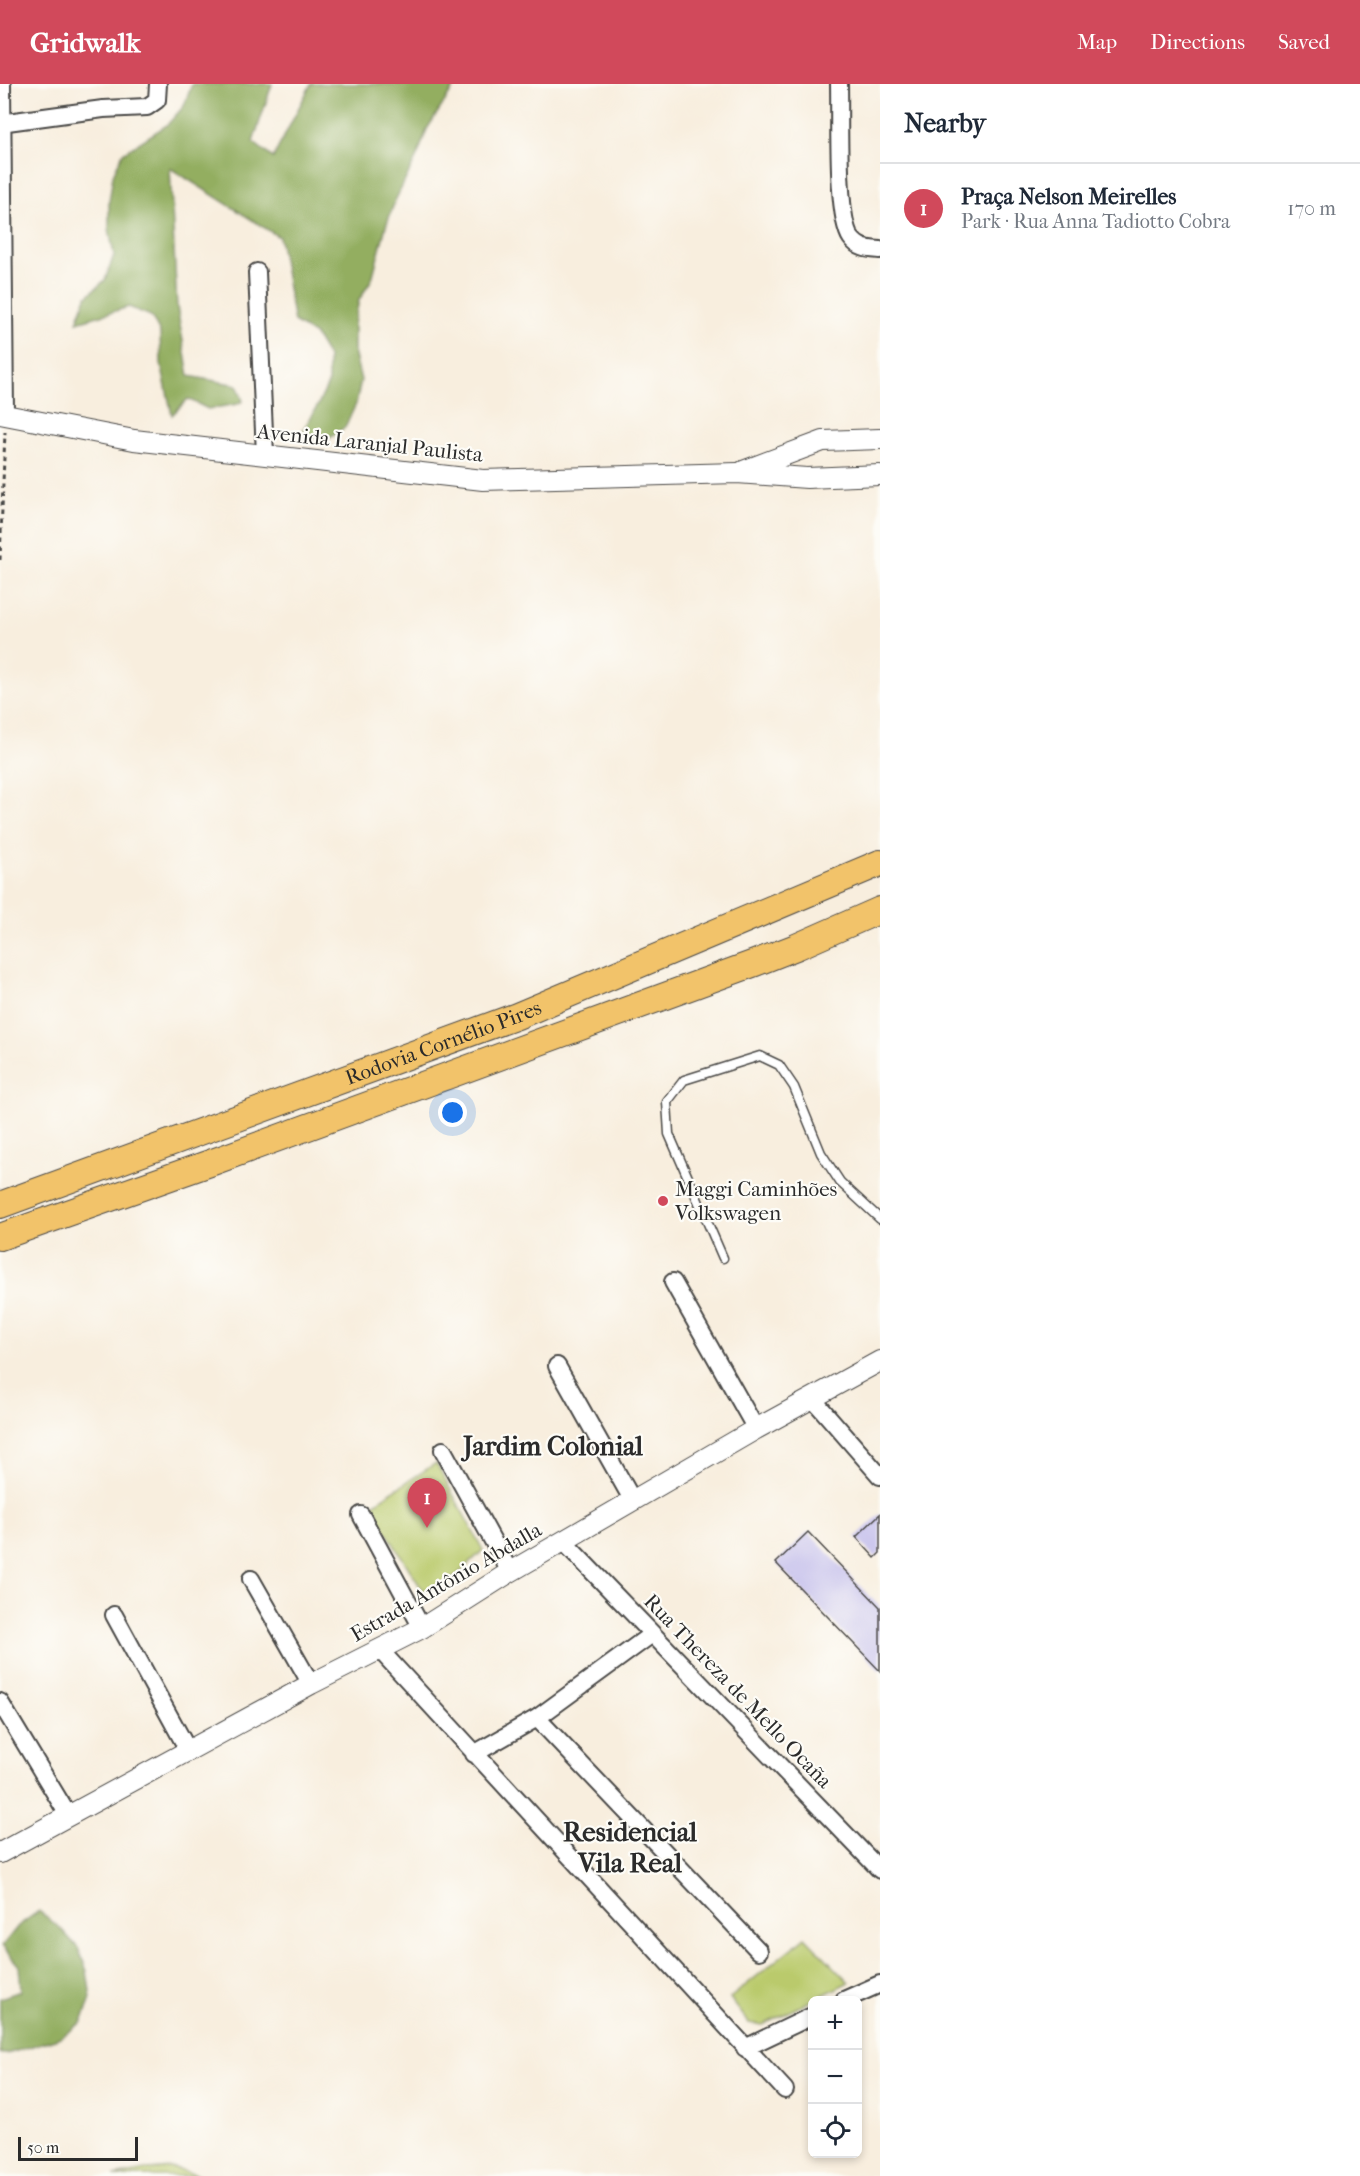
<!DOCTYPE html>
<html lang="en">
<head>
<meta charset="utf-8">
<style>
	:root { --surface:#fff; --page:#f6f6f7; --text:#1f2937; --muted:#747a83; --line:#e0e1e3; --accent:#d1495b }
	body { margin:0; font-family:"IM FELL French Canon",serif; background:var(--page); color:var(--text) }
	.controls { position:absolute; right:18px; bottom:18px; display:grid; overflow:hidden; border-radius:9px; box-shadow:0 3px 9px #0003 }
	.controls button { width:54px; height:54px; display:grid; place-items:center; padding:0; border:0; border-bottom:2px solid var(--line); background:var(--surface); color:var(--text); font:30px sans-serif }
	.scale { position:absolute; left:18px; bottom:15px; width:120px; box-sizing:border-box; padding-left:6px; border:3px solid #2b2b2b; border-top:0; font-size:16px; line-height:21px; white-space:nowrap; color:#2b2b2b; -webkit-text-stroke:4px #fdfcf7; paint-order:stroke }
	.you { position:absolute; left:453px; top:1029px; width:21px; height:21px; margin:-15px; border:4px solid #fff; border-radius:50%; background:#1a73e8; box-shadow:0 0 0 9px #1a73e833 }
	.badge { display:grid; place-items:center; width:39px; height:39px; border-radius:50%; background:var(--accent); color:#fff; font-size:20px; font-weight:700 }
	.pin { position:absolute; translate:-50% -50px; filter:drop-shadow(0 2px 3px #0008) }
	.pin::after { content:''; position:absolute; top:32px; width:21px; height:18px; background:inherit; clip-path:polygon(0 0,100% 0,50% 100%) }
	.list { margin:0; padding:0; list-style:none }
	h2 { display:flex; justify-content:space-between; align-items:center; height:78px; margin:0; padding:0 24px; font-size:26px }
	h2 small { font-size:20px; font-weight:400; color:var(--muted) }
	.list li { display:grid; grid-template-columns:39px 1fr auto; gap:18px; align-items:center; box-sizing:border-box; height:90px; padding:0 24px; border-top:2px solid var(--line) }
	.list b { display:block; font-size:22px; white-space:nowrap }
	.list p { margin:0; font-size:20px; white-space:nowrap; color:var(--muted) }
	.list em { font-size:20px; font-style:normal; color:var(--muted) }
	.icon { flex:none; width:33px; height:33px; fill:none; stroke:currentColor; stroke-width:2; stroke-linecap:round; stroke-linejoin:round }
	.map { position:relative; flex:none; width:880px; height:2092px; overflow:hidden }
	header { display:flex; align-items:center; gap:36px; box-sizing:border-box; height:84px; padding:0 30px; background:var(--accent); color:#fff }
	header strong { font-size:28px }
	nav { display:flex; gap:33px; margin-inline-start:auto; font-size:21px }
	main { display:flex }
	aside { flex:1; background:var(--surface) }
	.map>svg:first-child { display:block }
	.green { fill:#baca6c; stroke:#727a4c; stroke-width:1.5 }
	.forest { fill:#93ae60; stroke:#5f6c46; stroke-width:1.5 }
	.building { fill:#c3bdeb }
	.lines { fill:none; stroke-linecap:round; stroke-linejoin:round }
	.service-casing { stroke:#4a4846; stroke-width:11 }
	.minor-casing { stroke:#4a4846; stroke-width:20 }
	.tertiary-casing { stroke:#4a4846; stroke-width:22 }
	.primary-casing { stroke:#4a4846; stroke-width:28 }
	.path { stroke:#4a4846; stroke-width:3; stroke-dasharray:4.5 4.5; stroke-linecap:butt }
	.service { stroke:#fff; stroke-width:8 }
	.minor { stroke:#fff; stroke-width:16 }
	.tertiary { stroke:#fff; stroke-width:20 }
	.primary { stroke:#f2c36a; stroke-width:26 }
	.poi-dot { fill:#d1495b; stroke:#fdfcf7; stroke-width:2 }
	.labels { text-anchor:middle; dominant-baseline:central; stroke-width:4.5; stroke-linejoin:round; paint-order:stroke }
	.street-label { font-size:21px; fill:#2b2b2b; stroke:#fdfcf7 }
	.poi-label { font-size:21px; fill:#2b2b2b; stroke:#fdfcf7; text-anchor:start }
	.district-label { font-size:27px; font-weight:bold; fill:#2b2b2b; stroke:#fdfcf7 }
</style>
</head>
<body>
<header>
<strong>Gridwalk</strong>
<nav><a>Map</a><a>Directions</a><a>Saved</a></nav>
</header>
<main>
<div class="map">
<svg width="880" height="2092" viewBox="0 0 880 2092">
	<rect width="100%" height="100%" fill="#fdfcf7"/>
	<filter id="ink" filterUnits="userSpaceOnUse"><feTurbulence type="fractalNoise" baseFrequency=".0167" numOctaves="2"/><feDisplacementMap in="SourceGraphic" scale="12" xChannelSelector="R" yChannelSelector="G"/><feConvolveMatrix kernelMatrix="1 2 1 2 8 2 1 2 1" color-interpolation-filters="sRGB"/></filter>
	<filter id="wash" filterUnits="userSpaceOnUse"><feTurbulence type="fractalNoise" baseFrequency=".008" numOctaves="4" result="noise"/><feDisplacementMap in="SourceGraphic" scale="24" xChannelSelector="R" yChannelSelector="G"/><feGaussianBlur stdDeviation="1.35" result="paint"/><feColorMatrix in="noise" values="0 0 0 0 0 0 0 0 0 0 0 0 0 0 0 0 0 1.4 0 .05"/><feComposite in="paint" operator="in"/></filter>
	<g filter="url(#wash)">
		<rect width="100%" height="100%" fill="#f8eede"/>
		<path class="green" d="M436 1379 483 1466 455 1493 423 1507 370 1422Z
			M805 1853 849 1898 763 1941 749 1939 730 1914Z
			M171 2084 202 2092H114L146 2086Z"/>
		<path class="forest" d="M192 0H272L253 58 273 74 311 0H456L427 45 418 70 395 117 386 142 372 195 359 216 354 240V268L361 296 356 320 345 343 324 358 303 346 317 323 328 300V273L315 251 294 238 279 153 170 84 177 223 189 292 237 301 243 317 238 320 208 325 188 315 172 331 161 280 160 249 151 232 129 223 77 238 86 213 105 196 114 171 109 145V118L113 91 123 69 167 41 184 22Z
			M39 1827 61 1845 78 1864 87 1887 91 1914 82 1938 61 1953 7 1970H0V1914L21 1907 19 1882 2 1862 18 1842Z"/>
		<g id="blocks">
			<path class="building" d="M880 1430V1469L875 1474 856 1453Z
				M808 1448 880 1523V1587L776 1479Z"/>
		</g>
	</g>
	<g filter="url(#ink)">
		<use href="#blocks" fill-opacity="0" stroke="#4a4846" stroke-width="1.5"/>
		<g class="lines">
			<defs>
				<path id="service" d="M723 1174 669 1050 667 1018 684 996 760 972 779 981 794 1003 821 1069 840 1098 880 1135"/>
				<path id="minor" d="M2 0 5 330
					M839 0C840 31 836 133 851 154 859 165 868 165 880 166
					M0 39 103 25 147 23 157 16 158 0
					M257 188 265 371
					M673 1198 756 1345
					M557 1282 633 1417
					M812 1314 880 1392
					M443 1366 510 1488
					M361 1431 422 1544
					M564 1458 880 1786
					M251 1495 311 1600
					M114 1531 189 1668
					M379 1565 785 2006
					M0 1618 68 1731
					M537 1634 759 1867
					M474 1670 537 1634 652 1550
					M844 1916 880 1900
					M745 1964 812 1932"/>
				<path id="tertiary" d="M0 330 134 356 483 396 737 389 807 394 880 391
					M743 387 823 357 880 355
					M0 1769 311 1600 422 1544 510 1488 756 1345 880 1277"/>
				<g id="primary">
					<path id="s1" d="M0 1121 517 932 880 779"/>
					<path d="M0 1153 210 1079 755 879 796 863 880 826"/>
				</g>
			</defs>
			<use href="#service" class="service-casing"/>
			<use href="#minor" class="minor-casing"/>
			<use href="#tertiary" class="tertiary-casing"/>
			<use href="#primary" class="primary-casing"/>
			<path class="path" d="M0 476 5 348"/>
			<use href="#service" class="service"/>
			<use href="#minor" class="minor"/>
			<use href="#tertiary" class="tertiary"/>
			<use href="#primary" class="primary"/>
		</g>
	</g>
	<circle class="poi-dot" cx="663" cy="1117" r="6"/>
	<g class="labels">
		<g class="street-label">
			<text transform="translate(370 359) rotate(6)">Avenida Laranjal Paulista</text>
			<text stroke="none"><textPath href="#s1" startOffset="472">Rodovia Cornélio Pires</textPath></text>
			<text transform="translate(446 1498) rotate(-30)">Estrada Antônio Abdalla</text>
			<text transform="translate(738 1607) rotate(46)">Rua Thereza de Mello Ocaña</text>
		</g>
		<g class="poi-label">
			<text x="675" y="1105">Maggi Caminhões<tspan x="675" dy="24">Volkswagen</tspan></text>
		</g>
		<g class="district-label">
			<text x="553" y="1362">Jardim Colonial</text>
			<text x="630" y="1748">Residencial<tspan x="630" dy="31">Vila Real</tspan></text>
		</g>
	</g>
</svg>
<div class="controls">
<button>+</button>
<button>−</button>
<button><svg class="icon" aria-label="locate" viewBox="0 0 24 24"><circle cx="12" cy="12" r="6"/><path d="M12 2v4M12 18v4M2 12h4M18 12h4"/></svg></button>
</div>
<div class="scale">50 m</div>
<div class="you"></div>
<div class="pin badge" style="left:427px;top:1444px">1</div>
</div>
<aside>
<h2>Nearby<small></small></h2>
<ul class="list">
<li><span class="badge">1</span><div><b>Praça Nelson Meirelles</b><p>Park · Rua Anna Tadiotto Cobra</p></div><em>170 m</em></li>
</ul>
</aside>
</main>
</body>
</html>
